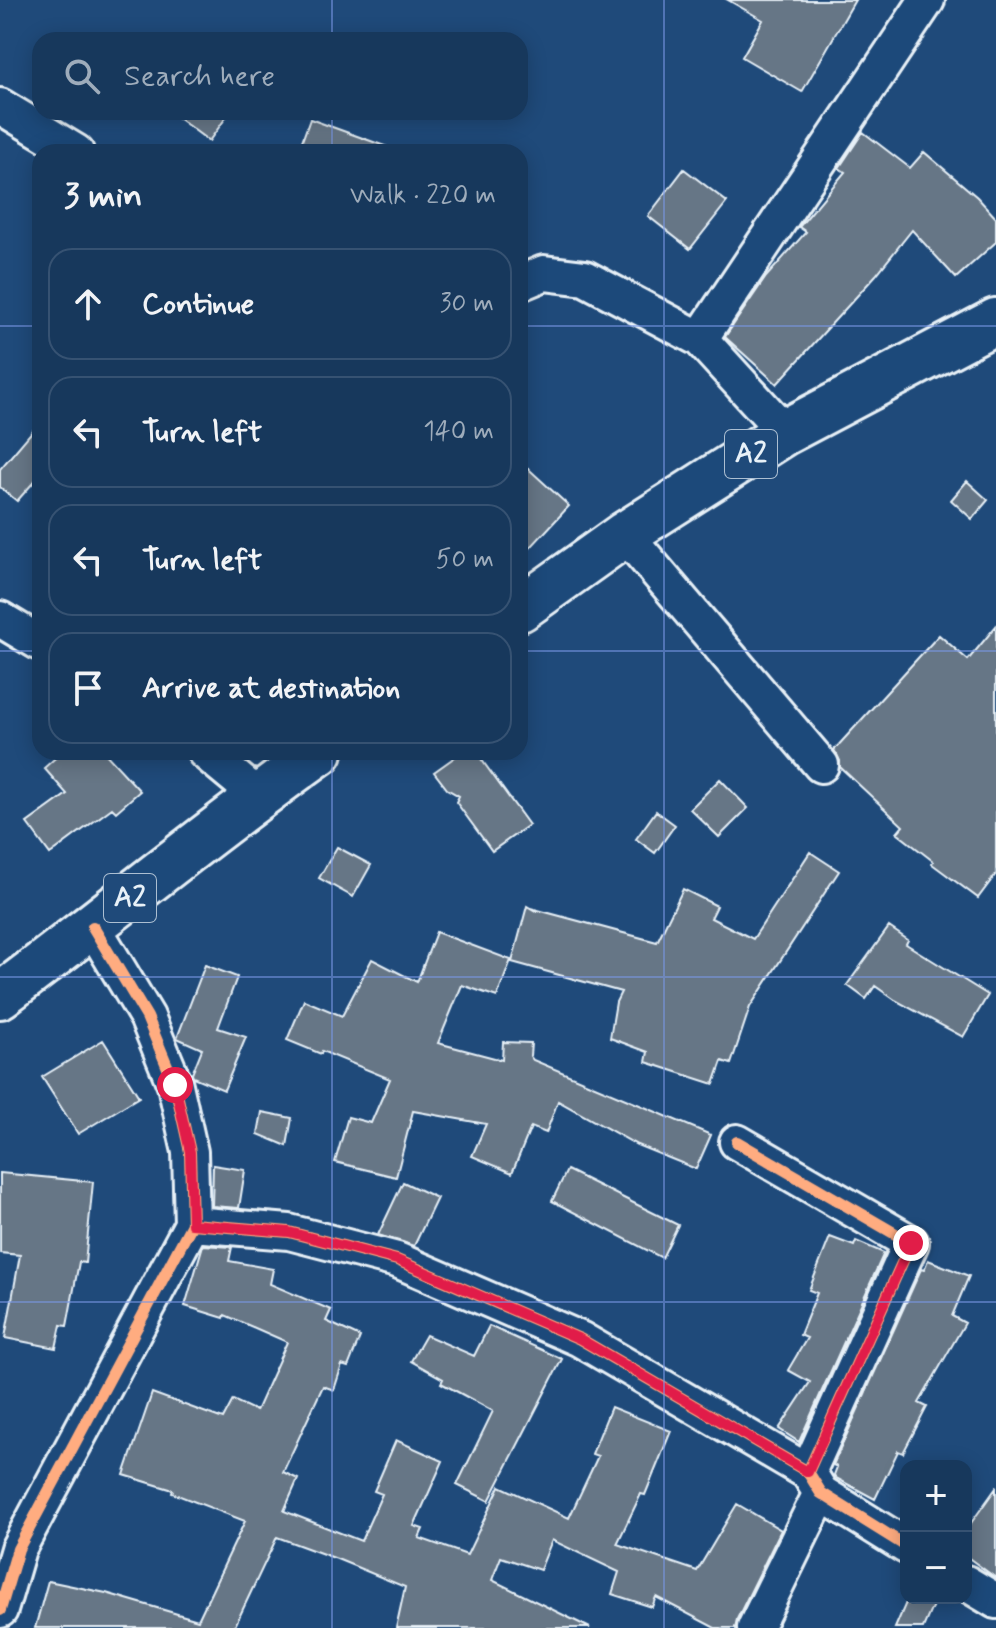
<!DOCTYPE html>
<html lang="en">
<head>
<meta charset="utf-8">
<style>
	:root { --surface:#17385c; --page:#203f62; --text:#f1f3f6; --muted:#9eacbb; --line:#365272 }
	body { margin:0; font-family:Mynerve,sans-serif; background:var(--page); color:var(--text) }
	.controls { position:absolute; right:24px; bottom:24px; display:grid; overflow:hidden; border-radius:16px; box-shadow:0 4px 20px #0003 }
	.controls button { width:72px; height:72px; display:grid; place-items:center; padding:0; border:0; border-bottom:2px solid var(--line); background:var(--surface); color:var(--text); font:40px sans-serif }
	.stop { position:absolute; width:24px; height:24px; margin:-18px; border:6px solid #e11d48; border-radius:50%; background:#fff }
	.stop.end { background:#e11d48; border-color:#fff; box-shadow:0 2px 8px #0008 }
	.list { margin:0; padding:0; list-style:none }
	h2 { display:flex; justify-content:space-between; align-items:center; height:104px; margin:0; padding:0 32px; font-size:34px }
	h2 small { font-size:26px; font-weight:400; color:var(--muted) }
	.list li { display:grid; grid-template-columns:52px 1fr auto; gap:24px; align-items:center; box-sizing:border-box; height:112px; margin:0 16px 16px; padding:0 16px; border:2px solid var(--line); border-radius:24px }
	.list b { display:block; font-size:30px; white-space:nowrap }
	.list em { font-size:26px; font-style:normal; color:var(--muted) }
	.icon { flex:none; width:44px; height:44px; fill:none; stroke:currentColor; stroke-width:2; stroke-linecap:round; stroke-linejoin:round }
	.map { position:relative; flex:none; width:996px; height:1628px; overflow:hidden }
	.search { position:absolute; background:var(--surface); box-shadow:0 4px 20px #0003; left:32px; top:32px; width:496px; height:88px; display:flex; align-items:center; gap:20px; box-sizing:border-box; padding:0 28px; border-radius:24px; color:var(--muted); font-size:30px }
	.panel { position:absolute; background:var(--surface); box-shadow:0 4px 20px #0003; left:32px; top:144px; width:496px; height:616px; border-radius:24px }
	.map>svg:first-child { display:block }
	.building { fill:#667686; stroke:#e8f1f8; stroke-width:2 }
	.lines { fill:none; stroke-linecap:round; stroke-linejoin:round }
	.street-casing { stroke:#e8f1f8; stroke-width:40 }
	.primary-casing { stroke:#e8f1f8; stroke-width:50 }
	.street { stroke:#1f4a7a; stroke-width:34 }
	.primary { stroke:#1f4a7a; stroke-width:44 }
	.cycleway-casing { stroke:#1f4a7a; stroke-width:17 }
	.cycleway { stroke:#ffac80; stroke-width:12 }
	.route { stroke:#e11d48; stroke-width:10 }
	.grid { fill:none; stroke:#7897e6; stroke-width:2; stroke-opacity:0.55 }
	.labels { text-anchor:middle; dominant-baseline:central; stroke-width:6; stroke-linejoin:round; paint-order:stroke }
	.shield { fill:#1f4a7a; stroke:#acbfd2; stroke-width:2 }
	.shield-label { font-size:28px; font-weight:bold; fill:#e8f1f8 }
</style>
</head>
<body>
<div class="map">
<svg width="996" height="1628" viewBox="0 0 996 1628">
	<rect width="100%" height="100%" fill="#1f4a7a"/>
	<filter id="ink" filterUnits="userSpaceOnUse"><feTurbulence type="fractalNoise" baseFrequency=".0125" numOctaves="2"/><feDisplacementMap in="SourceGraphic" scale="16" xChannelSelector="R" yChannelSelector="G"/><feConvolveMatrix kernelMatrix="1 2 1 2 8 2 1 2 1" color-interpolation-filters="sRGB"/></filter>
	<g filter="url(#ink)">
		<path class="building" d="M728 0H855L802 92 742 57 763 20Z
			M170 112H230L209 141Z
			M310 119 393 149V152H298Z
			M863 132 910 168 924 152 977 197 996 218V242L956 278 912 230 876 275 777 384 725 337 766 277 806 232 799 227 845 172 839 168Z
			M684 169 727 202 690 249 648 216Z
			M40 422V475L17 501 0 487V469Z
			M520 461 569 506 520 559Z
			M967 481 988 500 972 519 951 500Z
			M996 626V874L978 898 932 864 933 861 897 833 903 826 840 767V761L834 750 939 635 968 660Z
			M62 752H104L140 791 116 812 112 808 50 854 27 823 67 794 44 768Z
			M462 752H476L529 825 492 851 456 802 459 796 447 789 434 772Z
			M720 779 748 808 719 837 690 809Z
			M656 811 675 825 655 853 636 839Z
			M337 847 371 865 353 897 319 878Z
			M810 852 839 871 750 1007 731 1064 722 1061 714 1084 646 1062 648 1052 610 1038 616 1002 621 992 512 962 527 906 537 912 534 909 657 942 683 889 717 906 711 918 753 939Z
			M889 927 908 940 906 944 988 995 963 1037 895 1000 875 986 866 999 847 985Z
			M436 932 511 960 497 997 462 985 438 1043 502 1060 503 1042 531 1043 530 1056 533 1060 711 1135 696 1169 637 1145 558 1101 546 1133 531 1127 512 1173 472 1156 486 1124 413 1111 396 1177 335 1162 348 1117 371 1123 390 1079 322 1051 321 1054 287 1040 304 1000 342 1016 372 959 417 982Z
			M205 965 237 977 218 1028 246 1037 224 1090 193 1077 192 1074 202 1049 177 1038Z
			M103 1040 139 1097 78 1134 42 1077Z
			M262 1112 292 1118 287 1146 258 1134Z
			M213 1165 245 1170 239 1208 212 1206Z
			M567 1170 678 1225 662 1258 552 1201Z
			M0 1173 93 1182 85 1263 79 1262 67 1326 61 1325 56 1348 5 1338 20 1255 0 1253Z
			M403 1182 437 1198 414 1246 378 1235Z
			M830 1237 854 1246 856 1241 884 1253 799 1442 779 1429 810 1382 788 1370 807 1338 800 1335 817 1293 809 1290Z
			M203 1245 232 1247 229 1261 273 1269 270 1284 331 1310 326 1321 360 1337 348 1367 342 1365 334 1390 323 1386 283 1472 298 1479 284 1511 361 1541 382 1494 374 1491 396 1440 443 1461 414 1526 423 1529 419 1538 467 1555 500 1486 569 1518 598 1456 592 1454 611 1407 671 1431 645 1495 641 1494 617 1544 697 1571 737 1504 781 1530 737 1619 735 1628H715L656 1597 652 1607 612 1594 619 1572 552 1540 540 1570 501 1557 492 1580 590 1628H396L405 1587 337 1559 277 1537 234 1628H35L48 1581 106 1593 198 1620 245 1521 172 1493 173 1490 124 1475 152 1393 223 1419 233 1400 256 1411 287 1342 225 1315 224 1318 185 1306Z
			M928 1260 969 1276 952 1316 965 1323 919 1403 927 1407 903 1453 898 1451 875 1499 836 1478 834 1475 837 1467 833 1465 921 1269 924 1270Z
			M489 1326 562 1359 489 1501 457 1485 493 1411 441 1383 443 1379 411 1361 426 1335 474 1356Z
			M996 1488V1578L966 1556V1530Z
			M908 1598H936L923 1628H895Z"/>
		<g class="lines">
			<defs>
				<path id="street" d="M0 106 76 152
					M520 283 544 273 585 278 700 339 785 432
					M700 339 927 0
					M625 534 821 765
					M0 619 40 643
					M205 752 258 796
					M737 1142 911 1243 808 1472
					M192 1224 289 1232 397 1260 580 1339 808 1472 821 1493 906 1546
					M966 1583 996 1601
					M0 1610 18 1549 192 1224 190 1152 175 1085 147 1017 93 927
					M755 1628 821 1493"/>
				<path id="primary" d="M520 609 625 534 785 432 996 321
					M0 996C107 916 210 830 320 752"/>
			</defs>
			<use href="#street" class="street-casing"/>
			<use href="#primary" class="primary-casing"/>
			<use href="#street" class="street"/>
			<use href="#primary" class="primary"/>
			<defs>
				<path id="cycleway" d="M737 1142 911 1243 808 1472
					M192 1224 289 1232 397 1260 580 1339 808 1472 821 1493 906 1546
					M0 1610 18 1549 192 1224 190 1152 175 1085 147 1017 93 927"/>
			</defs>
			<use href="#cycleway" class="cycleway-casing"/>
			<use href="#cycleway" class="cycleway"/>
		</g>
	</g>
	<g class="lines" filter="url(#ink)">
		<path class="route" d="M175 1085 190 1152 192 1224 289 1232 397 1260 580 1339 808 1472 911 1243"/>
	</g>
	<path class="grid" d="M332 0V40M664 0V1628M332 112V152M0 326H40M520 326H996M0 651H40M520 651H996M332 752V1628M0 977H996M0 1302H996"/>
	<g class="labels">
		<g class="shield">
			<rect x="725" y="430" width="52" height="48" rx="6"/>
			<rect x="104" y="874" width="52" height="48" rx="6"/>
		</g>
		<g class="shield-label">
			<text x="751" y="454">A2</text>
			<text x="130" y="898">A2</text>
		</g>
	</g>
</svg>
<div class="controls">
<button>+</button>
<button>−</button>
</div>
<div class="stop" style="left:175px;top:1085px"></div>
<div class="stop end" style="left:911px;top:1243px"></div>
<div class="search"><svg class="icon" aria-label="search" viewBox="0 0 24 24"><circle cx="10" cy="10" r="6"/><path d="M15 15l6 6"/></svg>Search here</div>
<section class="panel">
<h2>3 min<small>Walk · 220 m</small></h2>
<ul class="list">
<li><svg class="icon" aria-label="ahead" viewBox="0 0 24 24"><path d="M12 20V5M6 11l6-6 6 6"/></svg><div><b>Continue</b></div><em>30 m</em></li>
<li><svg class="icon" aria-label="left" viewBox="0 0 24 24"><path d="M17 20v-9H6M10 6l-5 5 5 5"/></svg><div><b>Turn left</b></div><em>140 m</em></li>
<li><svg class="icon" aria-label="left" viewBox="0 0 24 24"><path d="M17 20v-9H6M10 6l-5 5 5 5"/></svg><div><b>Turn left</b></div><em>50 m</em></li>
<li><svg class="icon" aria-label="arrive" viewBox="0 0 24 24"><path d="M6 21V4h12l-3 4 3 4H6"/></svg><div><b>Arrive at destination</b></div></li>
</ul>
</section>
</div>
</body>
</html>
